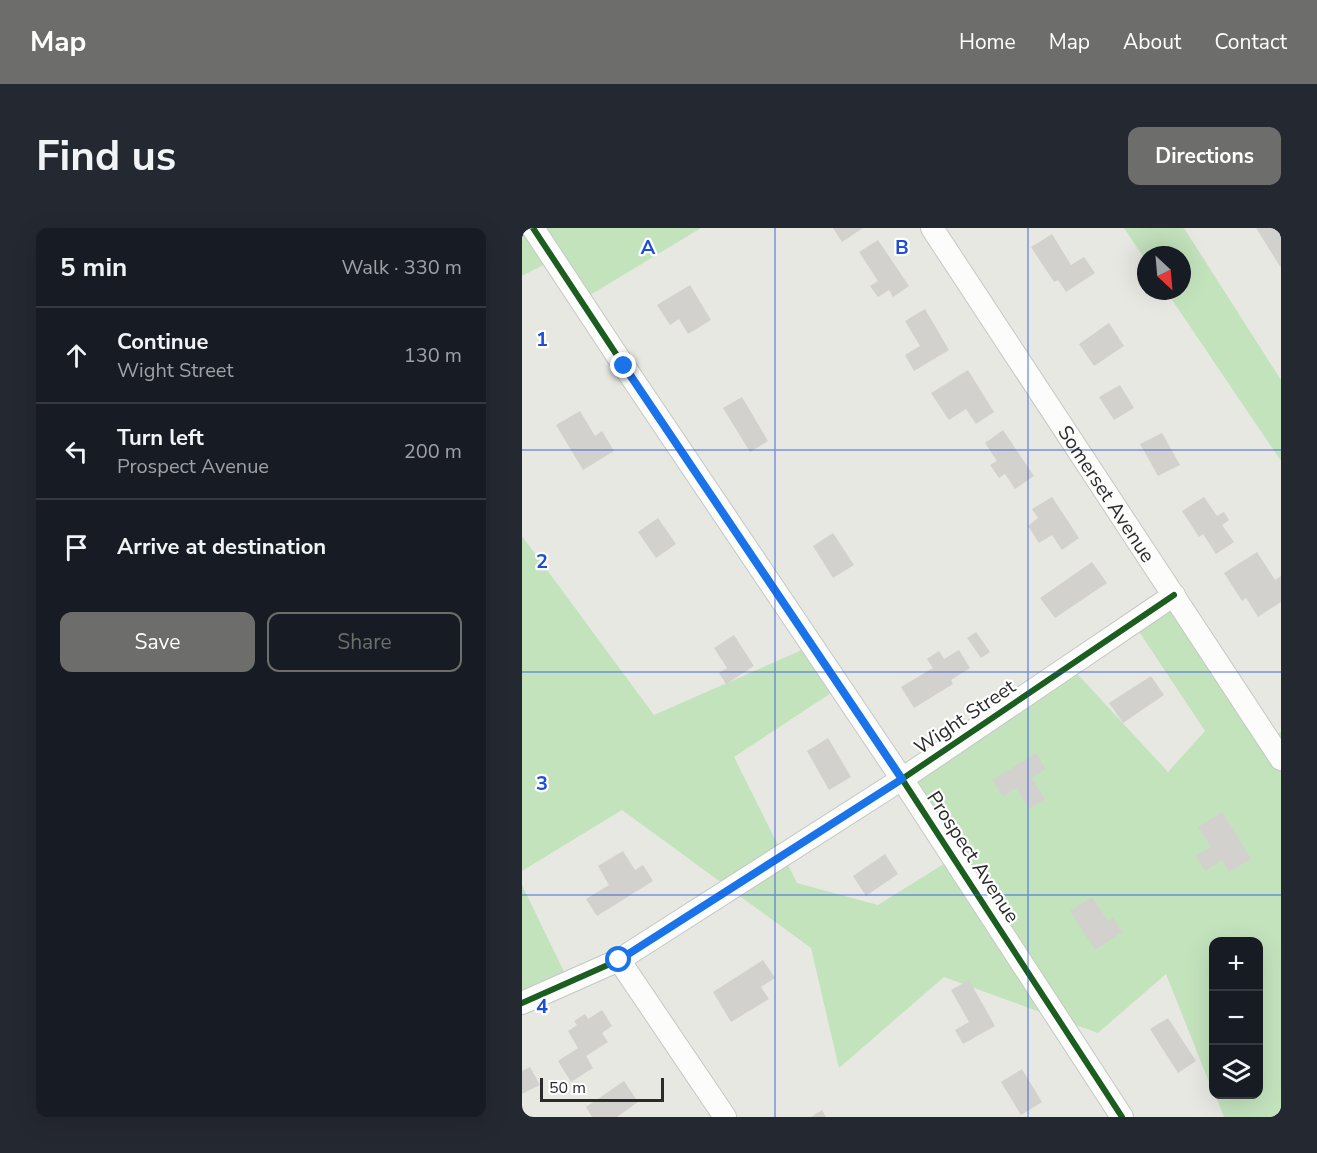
<!DOCTYPE html>
<html lang="en">
<head>
<meta charset="utf-8">
<style>
	:root { --surface:#171b24; --page:#242831; --text:#f1f3f6; --muted:#9ea1a6; --line:#363941; --accent:#6d6d6b }
	body { margin:0; font-family:"Nunito Sans",sans-serif; background:var(--page); color:var(--text) }
	.controls { position:absolute; right:18px; bottom:18px; display:grid; overflow:hidden; border-radius:12px; box-shadow:0 6px 24px #0002 }
	.controls button { width:54px; height:54px; display:grid; place-items:center; padding:0; border:0; border-bottom:2px solid var(--line); background:var(--surface); color:var(--text); font:30px sans-serif }
	.compass { position:absolute; left:615px; top:18px; width:54px; height:54px; border-radius:50%; background:var(--surface); box-shadow:0 6px 24px #0002; rotate:154deg }
	.scale { position:absolute; left:18px; bottom:15px; width:124px; box-sizing:border-box; padding-left:6px; border:3px solid #2b2b2b; border-top:0; font-size:16px; line-height:21px; white-space:nowrap; color:#2b2b2b; -webkit-text-stroke:4px #fff; paint-order:stroke }
	.stop { position:absolute; width:18px; height:18px; margin:-14px; border:4px solid #1a73e8; border-radius:50%; background:#fff }
	.stop.end { background:#1a73e8; border-color:#fff; box-shadow:0 2px 6px #0008 }
	.list { margin:0; padding:0; list-style:none }
	h2 { display:flex; justify-content:space-between; align-items:center; height:78px; margin:0; padding:0 24px; font-size:26px }
	h2 small { font-size:20px; font-weight:400; color:var(--muted) }
	.list li { display:grid; grid-template-columns:39px 1fr auto; gap:18px; align-items:center; box-sizing:border-box; height:96px; padding:0 24px; border-top:2px solid var(--line) }
	.list b { display:block; font-size:22px; white-space:nowrap }
	.list p { margin:0; font-size:20px; white-space:nowrap; color:var(--muted) }
	.list em { font-size:20px; font-style:normal; color:var(--muted) }
	.actions { display:flex; gap:12px; padding:18px 24px }
	.actions a { flex:1; padding:14px 0; border:2px solid var(--accent); border-radius:12px; text-align:center; font-size:21px; color:var(--accent) }
	.actions .main { background:var(--accent); color:#fff }
	.icon { flex:none; width:33px; height:33px; fill:none; stroke:currentColor; stroke-width:2; stroke-linecap:round; stroke-linejoin:round }
	.map { position:relative; flex:none; width:759px; height:889px; overflow:hidden; border-radius:12px }
	header { display:flex; align-items:center; gap:36px; box-sizing:border-box; height:84px; padding:0 30px; background:var(--accent); color:#fff }
	header strong { font-size:28px }
	nav { display:flex; gap:33px; margin-inline-start:auto; font-size:21px }
	.intro { display:flex; align-items:center; justify-content:space-between; box-sizing:border-box; height:144px; padding:0 36px }
	h1 { margin:0; font-size:42px }
	.button { padding:15px 27px; border-radius:12px; background:var(--accent); color:#fff; font-size:21px; font-weight:700 }
	main { display:flex; gap:36px; padding:0 36px }
	aside { flex:1; background:var(--surface); border-radius:12px; box-shadow:0 6px 24px #0002 }
	.map>svg:first-child { display:block }
	.green { fill:#c3e3bd }
	.building { fill:#d2d1cd }
	.lines { fill:none; stroke-linecap:round; stroke-linejoin:round }
	.minor-casing { stroke:#c6c6c6; stroke-width:24 }
	.minor { stroke:#fcfcfb; stroke-width:22 }
	.cycleway-casing { stroke:#fff; stroke-width:10 }
	.cycleway { stroke:#1b5e20; stroke-width:6 }
	.route { stroke:#1a73e8; stroke-width:8 }
	.grid { fill:none; stroke:#1d4ed8; stroke-width:1.5; stroke-opacity:0.55 }
	.labels { text-anchor:middle; dominant-baseline:central; stroke-width:4.5; stroke-linejoin:round; paint-order:stroke }
	.street-label { font-size:20px; fill:#2b2b2b; stroke:#fff }
	.grid-label { font-size:20px; text-anchor:middle; font-weight:bold; fill:#1d4ed8; stroke:#fff; stroke-width:4.5; stroke-linejoin:round; paint-order:stroke }
</style>
</head>
<body>
<header>
<strong>Map</strong>
<nav><a>Home</a><a>Map</a><a>About</a><a>Contact</a></nav>
</header>
<div class="intro"><h1>Find us</h1><a class="button">Directions</a></div>
<main>
<aside>
<h2>5 min<small>Walk · 330 m</small></h2>
<ul class="list">
<li><svg class="icon" aria-label="ahead" viewBox="0 0 24 24"><path d="M12 20V5M6 11l6-6 6 6"/></svg><div><b>Continue</b><p>Wight Street</p></div><em>130 m</em></li>
<li><svg class="icon" aria-label="left" viewBox="0 0 24 24"><path d="M17 20v-9H6M10 6l-5 5 5 5"/></svg><div><b>Turn left</b><p>Prospect Avenue</p></div><em>200 m</em></li>
<li><svg class="icon" aria-label="arrive" viewBox="0 0 24 24"><path d="M6 21V4h12l-3 4 3 4H6"/></svg><div><b>Arrive at destination</b></div></li>
</ul>
<div class="actions"><a class="main">Save</a><a>Share</a></div>
</aside>
<div class="map">
<svg width="759" height="889" viewBox="0 0 759 889">
	<rect width="100%" height="100%" fill="#e8e8e2"/>
	<path class="green" d="M0 0H179L60 72 33 31 0 48Z
		M602 0H662L759 152V233L644 63H660V27H624V33Z
		M0 308 132 487 289 418 315 461 212 529 275 655 356 677 428 632 373 550 549 439 646 544 683 503 614 399 655 371 747 512 759 504V889H702L693 867 736 866V714H692L691 864 644 746 576 805 422 749 317 840 289 720 100 582 0 643Z
		M0 657 46 752 0 773Z"/>
	<path class="building" d="M311 0H341L320 14Z
		M734 0H759V40Z
		M530 6 549 37 562 29 573 45 544 64 536 52 532 54 509 19Z
		M356 12 387 58 371 69 367 62 356 69 348 58 356 53 337 24Z
		M168 57 189 92 166 106 157 91 148 97 135 77Z
		M403 81 427 122 392 143 383 127 398 118 383 93Z
		M587 95 602 118 572 138 557 116Z
		M446 142 472 184 454 196 444 181 427 192 409 165Z
		M598 157 612 180 592 192 577 169Z
		M220 169 246 213 228 224 201 180Z
		M58 183 73 208 80 203 92 223 61 242 34 197Z
		M481 202 512 248 493 261 483 246 477 250 468 237 475 233 463 215Z
		M640 205 658 237 636 248 618 216Z
		M530 269 557 310 540 322 530 307 517 315 506 298 516 290 510 281Z
		M682 269 695 288 702 284 707 292 700 297 712 314 694 326 681 306 677 309 660 283Z
		M136 290 154 316 134 330 116 304Z
		M311 305 332 337 311 350 291 318Z
		M735 324 753 352 759 348V374L736 389 724 370 720 373 702 345Z
		M570 334 585 355 533 390 518 370Z
		M454 404 468 424 459 430 445 410Z
		M212 407 232 438 204 456 197 445 205 440 192 420Z
		M437 422 448 440 429 452 431 456 392 480 379 459 411 440 405 431 417 423 422 431Z
		M629 448 642 467 601 495 587 475Z
		M306 510 329 549 307 562 285 523Z
		M514 525 524 541 510 550 523 571 507 581 494 560 481 569 470 552Z
		M700 584 729 631 707 644 700 632 683 643 674 628 689 619 676 599Z
		M101 623 113 642 121 637 131 653 75 688 64 671 87 657 76 638Z
		M363 626 376 646 344 668 331 648Z
		M570 669 586 693 591 690 600 704 573 722 548 683Z
		M241 732 253 750 239 759 247 771 209 794 191 764Z
		M447 752 473 798 441 816 433 802 447 794 429 762Z
		M80 782 90 798 80 805 86 814 64 828 71 840 49 854 36 833 56 820 46 803 55 797 52 793 63 786 66 791Z
		M646 790 674 833 656 845 628 801Z
		M8 839 18 857 0 866V843Z
		M500 841 520 874 499 887 479 854Z
		M102 853 116 874 95 889H70L64 879Z
		M300 882 304 889H289Z"/>
	<g class="lines">
		<defs>
			<g id="minor">
				<path d="M11 0 102 138 380 551 600 889"/>
				<path id="s1" d="M410 0 759 531"/>
				<path d="M97 732 203 889"/>
				<path d="M0 775 97 732 380 551 652 367"/>
			</g>
		</defs>
		<use href="#minor" class="minor-casing"/>
		<use href="#minor" class="minor"/>
		<defs>
			<path id="cycleway" d="M11 0 102 138 380 551 600 889
				M0 775 97 732 380 551 652 367"/>
		</defs>
		<use href="#cycleway" class="cycleway-casing"/>
		<use href="#cycleway" class="cycleway"/>
	</g>
	<g class="lines">
		<path class="route" d="M97 732 380 551 102 138"/>
	</g>
	<path class="grid" d="M253 0V889M506 0V889M0 222H759M0 444H759M0 667H759"/>
	<g class="labels">
		<g class="street-label">
			<text stroke="none"><textPath href="#s1" startOffset="318">Somerset Avenue</textPath></text>
			<text transform="translate(443 489) rotate(-34)">Wight Street</text>
			<text transform="translate(451 629) rotate(57)">Prospect Avenue</text>
		</g>
	</g>
	<g class="grid-label">
		<text x="126" y="26">A</text>
		<text x="380" y="26">B</text>
		<text x="20" y="118">1</text>
		<text x="20" y="340">2</text>
		<text x="20" y="562">3</text>
		<text x="20" y="785">4</text>
	</g>
</svg>
<div class="controls">
<button>+</button>
<button>−</button>
<button><svg class="icon" aria-label="layers" viewBox="0 0 24 24"><path d="M12 4l9 5-9 5-9-5zM3 14l9 5 9-5"/></svg></button>
</div>
<svg class="compass" viewBox="-18 -18 36 36"><path d="M0-13l5 13h-10z" fill="#e53935"/><path d="M0 13l5-13h-10z" fill="#9ea1a6"/></svg>
<div class="scale">50 m</div>
<div class="stop" style="left:97px;top:732px"></div>
<div class="stop end" style="left:102px;top:138px"></div>
</div>
</main>
</body>
</html>
